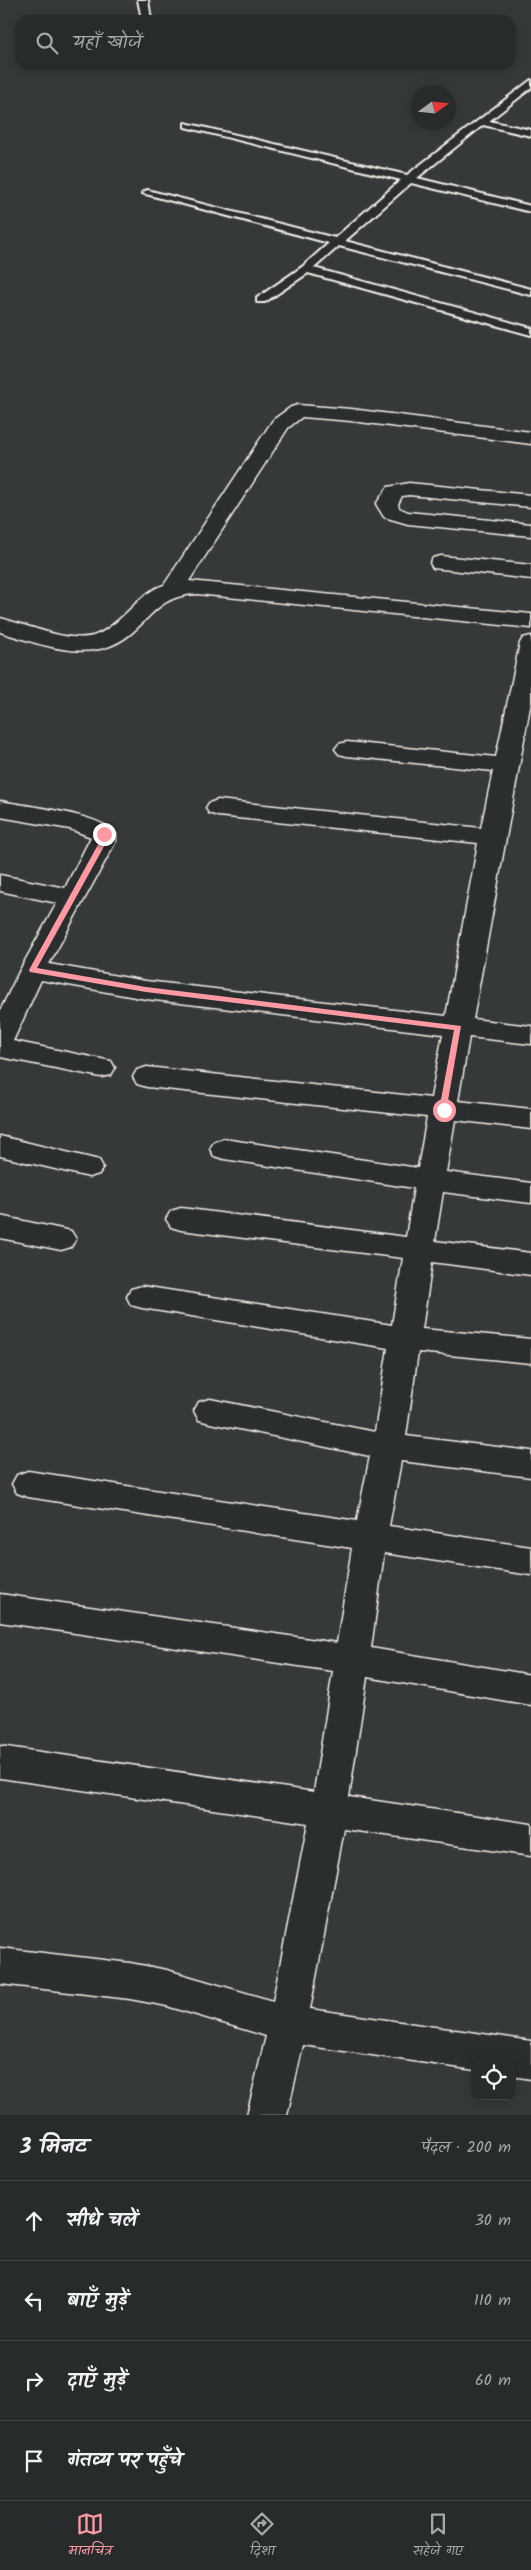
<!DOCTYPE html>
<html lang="hi">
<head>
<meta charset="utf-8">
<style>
	:root { --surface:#282b2b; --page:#343737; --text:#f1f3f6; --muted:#a5a7a9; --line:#444747; --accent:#ff9aa2 }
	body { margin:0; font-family:Kalam,"Playpen Sans Deva",sans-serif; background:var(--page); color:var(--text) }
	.controls { position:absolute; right:15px; bottom:15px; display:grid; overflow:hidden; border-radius:10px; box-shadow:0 2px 12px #0003 }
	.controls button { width:45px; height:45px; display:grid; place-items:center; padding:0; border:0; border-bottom:1px solid var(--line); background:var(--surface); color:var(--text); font:25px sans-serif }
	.compass { position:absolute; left:411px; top:85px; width:45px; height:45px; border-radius:50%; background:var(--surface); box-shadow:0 2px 12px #0003; rotate:75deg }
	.stop { position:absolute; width:15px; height:15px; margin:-11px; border:4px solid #ff9aa2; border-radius:50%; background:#fff }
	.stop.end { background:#ff9aa2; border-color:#fff; box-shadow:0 1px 5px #0008 }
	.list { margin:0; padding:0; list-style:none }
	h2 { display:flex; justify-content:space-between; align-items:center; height:65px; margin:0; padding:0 20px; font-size:21px }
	h2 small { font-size:16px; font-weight:400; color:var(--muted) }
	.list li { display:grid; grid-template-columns:32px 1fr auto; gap:15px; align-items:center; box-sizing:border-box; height:80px; padding:0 20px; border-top:1px solid var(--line) }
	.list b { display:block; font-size:19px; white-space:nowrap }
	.list em { font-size:16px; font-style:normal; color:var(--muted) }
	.icon { flex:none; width:28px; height:28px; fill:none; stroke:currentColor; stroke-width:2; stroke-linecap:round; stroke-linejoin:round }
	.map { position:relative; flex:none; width:531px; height:2115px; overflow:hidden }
	.search { position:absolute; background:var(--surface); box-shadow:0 2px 12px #0003; left:15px; right:15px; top:15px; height:55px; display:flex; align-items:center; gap:12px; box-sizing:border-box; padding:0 18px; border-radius:15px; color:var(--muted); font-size:19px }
	.sheet { height:385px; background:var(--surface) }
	nav { display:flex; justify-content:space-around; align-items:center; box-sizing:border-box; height:70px; border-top:1px solid var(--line); background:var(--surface); font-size:14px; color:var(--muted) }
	nav a { display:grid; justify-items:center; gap:2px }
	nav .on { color:var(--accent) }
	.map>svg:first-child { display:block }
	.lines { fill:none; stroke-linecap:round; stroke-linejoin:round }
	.lane-casing { stroke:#f4f1e8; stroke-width:4 }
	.street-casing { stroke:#f4f1e8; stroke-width:3 }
	.lane { fill:#2a2d2e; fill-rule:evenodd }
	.street { fill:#2a2d2e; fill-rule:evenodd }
	.route { fill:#ff9aa2 }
</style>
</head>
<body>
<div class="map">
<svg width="531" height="2115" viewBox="0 0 531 2115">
	<rect width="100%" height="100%" fill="#363939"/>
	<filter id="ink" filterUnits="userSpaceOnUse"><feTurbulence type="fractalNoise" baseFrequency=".02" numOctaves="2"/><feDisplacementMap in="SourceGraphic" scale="10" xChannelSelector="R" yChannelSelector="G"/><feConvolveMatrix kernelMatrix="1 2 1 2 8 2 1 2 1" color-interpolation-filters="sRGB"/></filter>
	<g filter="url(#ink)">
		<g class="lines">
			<defs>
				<path id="lane" d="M138 0H148L151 20 142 19Z
					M531 80V88L489 121 531 130V136L483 125 417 178 531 206V212L411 183 345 241 531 289V295L339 246 314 268 531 328V335L308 273 265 302H257V298L302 267 329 243 142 193 147 190 335 238 401 180 185 127V123L407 175Z"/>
				<path id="street" d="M298 405 351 409 531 432V444L351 421 302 417 288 428 189 581 531 614V628L197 594C151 595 147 632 110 646 75 659 34 642 0 632V618C25 624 68 643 93 636 104 633 114 624 122 617 135 605 147 590 164 585L273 420 291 407Z
					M409 483 531 495V507L409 495 402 496 398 504 399 508 408 512 531 524V536L408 524 384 517 376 504 388 487Z
					M441 556 531 565V579L433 568 430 563 433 558Z
					M531 636V701L473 1019 531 1026V1044L469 1037 458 1101 531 1109V1129L455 1120 446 1172 531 1183V1203L443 1192 435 1241 531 1253V1275L432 1262 422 1329 531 1339V1363L418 1352 406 1436 531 1451V1477L401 1461 389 1526 531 1547V1575L384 1553 371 1648 531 1675V1705L367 1677 349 1797 531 1824V1856L344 1829 310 2009 531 2041V2079L512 2076V2059H475V2070L303 2045 287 2115H247L266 2036 167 2006 130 1999 0 1984V1948L130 1963 167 1970 273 2001 308 1823 0 1778V1746L314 1792 333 1671 0 1622V1594L337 1643 352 1548 28 1497 17 1493 12 1484 17 1475 28 1471 357 1521 370 1456 210 1423 199 1420 194 1411 199 1402 210 1399 375 1432 388 1348 142 1308 131 1305 127 1297 131 1289 142 1286 392 1325 403 1258 181 1230 171 1227 166 1219 171 1211 181 1208 406 1237 414 1188 224 1159 214 1156 210 1149 214 1142 224 1139 418 1168 427 1117 147 1087 137 1084 133 1077 137 1070 147 1067 431 1098 443 1034 146 999 41 980 13 1041 101 1059 111 1061 115 1068 111 1075 101 1077 0 1057V1011L20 970 57 903 0 891V875L65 888 91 837 70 829 0 817V801C25 806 103 814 116 834V841L49 964 146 981 446 1016 478 843 218 816 209 813 206 808 209 803 218 800 481 828 493 771 347 756 339 754 335 749 339 744 347 742 496 757 520 643 523 638Z
					M0 1136 99 1160 103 1167 99 1174 89 1177 0 1156Z
					M0 1216 71 1231 76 1239 71 1247 61 1250 0 1238Z"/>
			</defs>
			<use href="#lane" class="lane-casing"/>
			<use href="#street" class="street-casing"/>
			<use href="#lane" class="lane"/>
			<use href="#street" class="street"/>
		</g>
	</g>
	<path class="route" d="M102 832 108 834 107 841 37 968 146 987 461 1026 446 1112 439 1110 454 1030 146 992 30 972 29 970 100 841Z"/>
</svg>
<div class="controls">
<button><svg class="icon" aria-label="locate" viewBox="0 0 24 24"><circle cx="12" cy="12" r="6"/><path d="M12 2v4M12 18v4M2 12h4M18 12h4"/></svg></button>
</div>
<svg class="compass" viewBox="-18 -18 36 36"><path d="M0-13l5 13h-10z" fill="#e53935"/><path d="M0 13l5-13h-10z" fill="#a5a7a9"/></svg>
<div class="stop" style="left:444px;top:1110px"></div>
<div class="stop end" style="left:104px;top:834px"></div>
<div class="search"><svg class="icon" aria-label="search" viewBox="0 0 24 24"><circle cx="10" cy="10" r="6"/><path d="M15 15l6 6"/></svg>यहाँ खोजें</div>
</div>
<section class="sheet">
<h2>3 मिनट<small>पैदल · 200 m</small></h2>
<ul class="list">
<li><svg class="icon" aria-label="ahead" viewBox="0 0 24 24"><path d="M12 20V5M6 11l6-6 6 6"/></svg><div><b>सीधे चलें</b></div><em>30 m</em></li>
<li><svg class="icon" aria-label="left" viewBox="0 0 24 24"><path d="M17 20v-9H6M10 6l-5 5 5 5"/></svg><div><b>बाएँ मुड़ें</b></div><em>110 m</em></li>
<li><svg class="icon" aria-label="right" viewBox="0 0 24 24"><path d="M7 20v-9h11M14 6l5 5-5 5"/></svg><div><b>दाएँ मुड़ें</b></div><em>60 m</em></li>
<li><svg class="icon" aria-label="arrive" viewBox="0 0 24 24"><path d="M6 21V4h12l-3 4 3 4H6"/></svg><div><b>गंतव्य पर पहुँचे</b></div></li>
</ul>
</section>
<nav>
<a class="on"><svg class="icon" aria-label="map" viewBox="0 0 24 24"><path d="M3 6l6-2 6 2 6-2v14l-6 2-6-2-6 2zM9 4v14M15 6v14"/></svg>मानचित्र</a>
<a><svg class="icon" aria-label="directions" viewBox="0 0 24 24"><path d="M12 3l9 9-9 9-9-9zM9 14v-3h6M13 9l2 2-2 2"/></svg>दिशा</a>
<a><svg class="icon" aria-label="saved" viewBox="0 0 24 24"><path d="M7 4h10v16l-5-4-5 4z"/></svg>सहेजे गए</a>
</nav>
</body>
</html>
